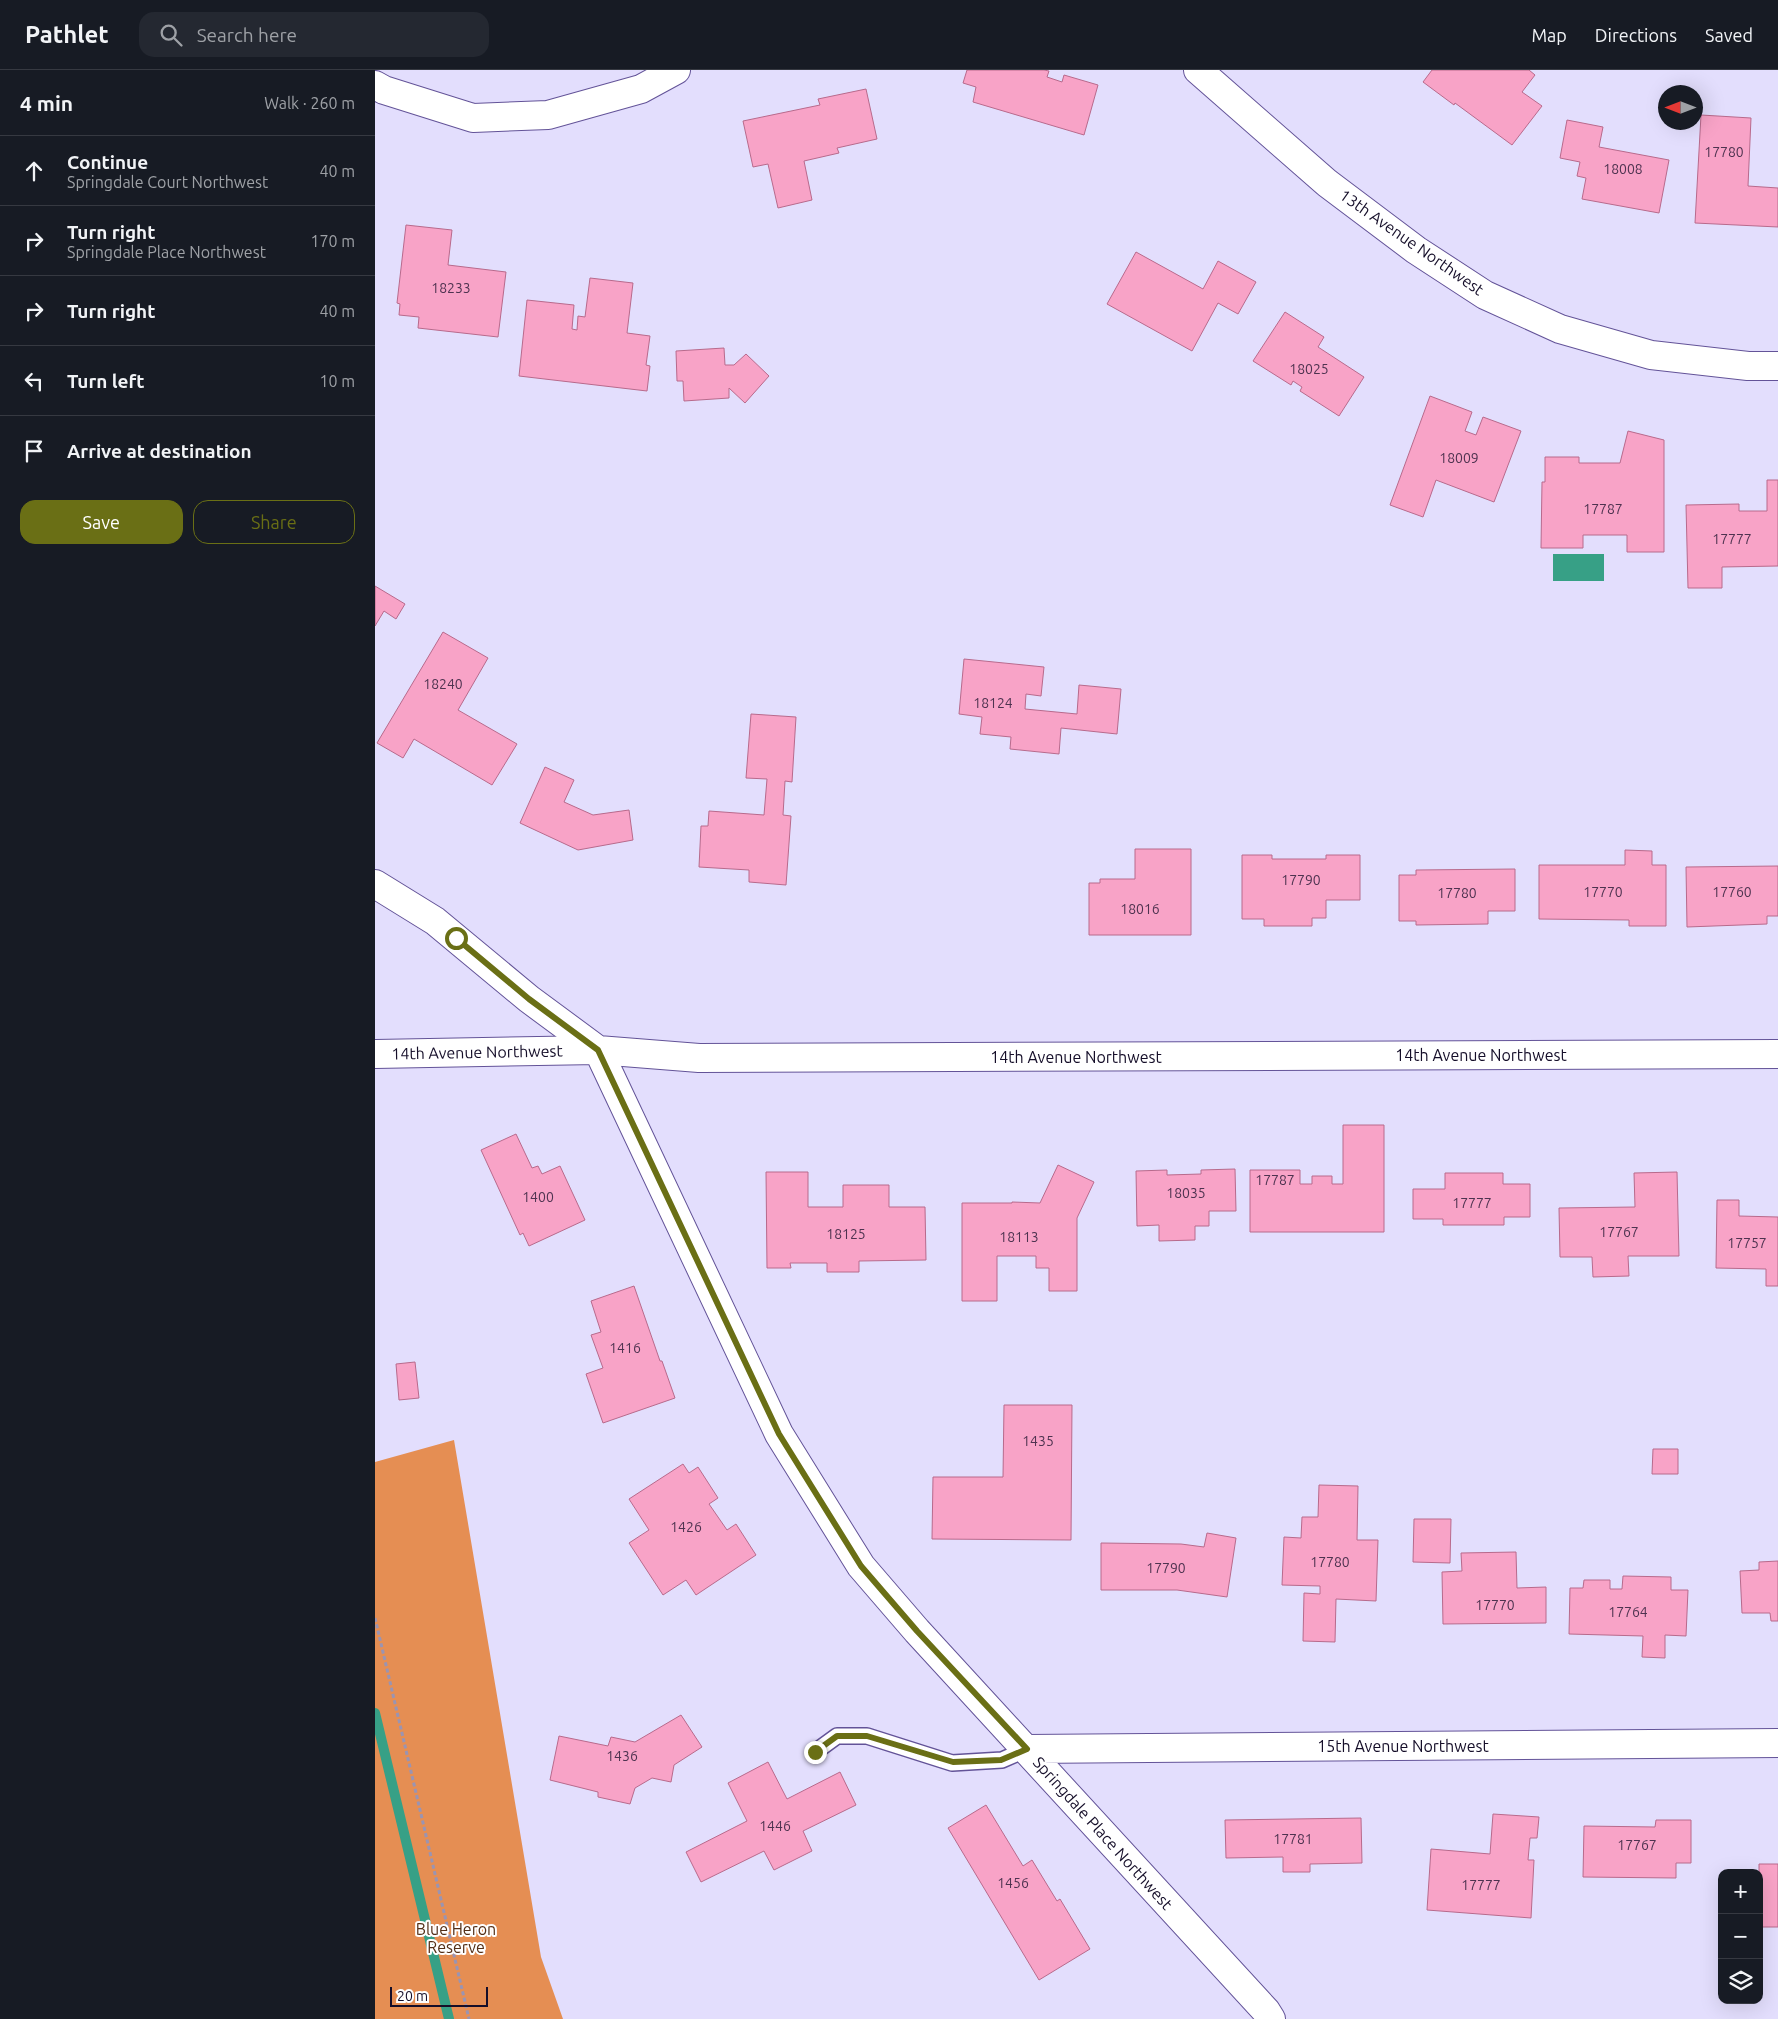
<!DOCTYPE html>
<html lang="en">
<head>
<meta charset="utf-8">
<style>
	:root { --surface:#171b24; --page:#242831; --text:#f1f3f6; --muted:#9ea1a6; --line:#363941; --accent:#6a6f15 }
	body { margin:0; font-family:Ubuntu,sans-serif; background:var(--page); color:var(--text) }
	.controls { position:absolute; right:15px; bottom:15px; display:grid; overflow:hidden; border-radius:10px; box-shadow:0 5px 20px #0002 }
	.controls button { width:45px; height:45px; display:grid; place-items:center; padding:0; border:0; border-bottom:1px solid var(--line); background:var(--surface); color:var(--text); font:25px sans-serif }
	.compass { position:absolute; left:1283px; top:15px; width:45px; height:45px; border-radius:50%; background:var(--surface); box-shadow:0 5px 20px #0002; rotate:270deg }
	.scale { position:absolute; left:15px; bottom:12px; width:98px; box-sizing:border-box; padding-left:5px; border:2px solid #150e29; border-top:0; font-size:14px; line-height:18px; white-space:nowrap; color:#150e29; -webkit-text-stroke:4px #fff; paint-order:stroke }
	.stop { position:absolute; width:15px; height:15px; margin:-11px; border:4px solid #6a6f15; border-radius:50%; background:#fff }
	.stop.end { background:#6a6f15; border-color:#fff; box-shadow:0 1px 5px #0008 }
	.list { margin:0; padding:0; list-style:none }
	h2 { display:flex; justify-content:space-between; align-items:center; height:65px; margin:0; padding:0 20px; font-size:21px }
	h2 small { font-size:16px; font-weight:400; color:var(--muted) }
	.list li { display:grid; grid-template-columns:32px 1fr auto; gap:15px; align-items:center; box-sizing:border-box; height:70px; padding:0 20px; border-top:1px solid var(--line) }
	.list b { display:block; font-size:19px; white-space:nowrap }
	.list p { margin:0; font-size:16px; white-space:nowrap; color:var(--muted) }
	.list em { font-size:16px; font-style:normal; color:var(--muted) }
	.actions { display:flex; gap:10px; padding:15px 20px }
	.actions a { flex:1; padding:11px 0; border:1px solid var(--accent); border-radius:15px; text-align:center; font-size:18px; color:var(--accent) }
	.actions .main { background:var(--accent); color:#fff }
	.icon { flex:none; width:28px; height:28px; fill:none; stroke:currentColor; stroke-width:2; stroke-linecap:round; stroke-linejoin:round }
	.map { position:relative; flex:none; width:1403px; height:1949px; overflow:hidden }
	header { display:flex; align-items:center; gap:30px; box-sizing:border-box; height:70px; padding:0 25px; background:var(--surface); border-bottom:1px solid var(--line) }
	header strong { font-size:24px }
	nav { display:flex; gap:28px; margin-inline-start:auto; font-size:18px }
	.search { width:350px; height:45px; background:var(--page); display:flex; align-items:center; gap:12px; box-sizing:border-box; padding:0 18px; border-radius:15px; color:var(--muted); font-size:19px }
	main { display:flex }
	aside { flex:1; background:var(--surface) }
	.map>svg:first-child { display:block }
	.forest { fill:#e58e53 }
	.water { fill:#37a086 }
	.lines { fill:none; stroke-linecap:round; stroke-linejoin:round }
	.stream { stroke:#37a086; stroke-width:10 }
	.building { fill:#f8a3c7; stroke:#b86a8c }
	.lane-casing { stroke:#635398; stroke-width:18 }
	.street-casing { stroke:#635398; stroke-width:30 }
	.secondary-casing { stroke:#635398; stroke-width:30 }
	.path { stroke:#9a94b2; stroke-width:3; stroke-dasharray:4 2.5; stroke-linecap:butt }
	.lane { stroke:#fff; stroke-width:15 }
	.street { stroke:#fff; stroke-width:28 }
	.secondary { stroke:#fff; stroke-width:28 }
	.route { stroke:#6a6f15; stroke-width:6 }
	.labels { text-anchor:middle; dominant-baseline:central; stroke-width:4; stroke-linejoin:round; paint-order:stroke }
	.number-label { font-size:14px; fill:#4e3350 }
	.street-label { font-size:16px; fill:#150e29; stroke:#fff }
	.park-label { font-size:16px; fill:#532f17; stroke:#fff }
</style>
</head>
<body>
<header>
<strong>Pathlet</strong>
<div class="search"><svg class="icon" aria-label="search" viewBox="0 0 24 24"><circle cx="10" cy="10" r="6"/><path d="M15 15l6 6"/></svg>Search here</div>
<nav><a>Map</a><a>Directions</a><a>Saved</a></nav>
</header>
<main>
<aside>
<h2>4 min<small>Walk · 260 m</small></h2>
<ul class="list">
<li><svg class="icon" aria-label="ahead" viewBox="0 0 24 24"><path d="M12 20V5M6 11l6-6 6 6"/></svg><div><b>Continue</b><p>Springdale Court Northwest</p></div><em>40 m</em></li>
<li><svg class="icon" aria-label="right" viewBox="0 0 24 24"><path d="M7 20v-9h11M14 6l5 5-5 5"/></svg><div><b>Turn right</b><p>Springdale Place Northwest</p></div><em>170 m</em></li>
<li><svg class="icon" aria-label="right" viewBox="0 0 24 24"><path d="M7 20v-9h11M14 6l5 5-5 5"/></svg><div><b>Turn right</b></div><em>40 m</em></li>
<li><svg class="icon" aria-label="left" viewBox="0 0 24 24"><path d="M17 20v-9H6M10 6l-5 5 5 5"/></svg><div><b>Turn left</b></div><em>10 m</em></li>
<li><svg class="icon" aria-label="arrive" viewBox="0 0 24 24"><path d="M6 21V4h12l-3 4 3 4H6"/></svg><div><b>Arrive at destination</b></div></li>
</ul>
<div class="actions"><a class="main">Save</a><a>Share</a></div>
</aside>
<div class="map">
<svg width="1403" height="1949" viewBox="0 0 1403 1949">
	<rect width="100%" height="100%" fill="#e3defd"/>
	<path class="forest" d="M79 1370 166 1887 188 1949H0V1392Z"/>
	<path class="water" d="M1178 484H1229V511H1178Z"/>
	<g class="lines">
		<path class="stream" d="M0 1643 74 1949"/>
	</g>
	<path class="building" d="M592 0H669L674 1 672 7 687 12 689 5 723 15 709 65 598 32 601 17 588 13Z
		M1057 0H1154L1160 5 1147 22 1167 36 1137 75 1080 33 1079 35 1048 12Z
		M491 19 502 69 462 78 464 83 429 91 437 130 403 138 393 94 378 97 368 51 445 35 443 29Z
		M1326 45 1376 48 1373 116 1403 118V157L1320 153Z
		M1192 50 1228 57 1224 77 1294 90 1284 143 1207 129 1211 108 1202 106 1205 92 1185 88Z
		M31 155 77 160 73 195 131 202 123 267 43 258 44 247 24 245 25 234 22 233Z
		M761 182 828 219 843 191 881 212 863 244 843 233 817 281 732 234Z
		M215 208 258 213 252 263 275 266 271 295 275 296 272 321 144 306 152 230 199 235 197 259 202 260 203 246 210 247Z
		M910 242 949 267 943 277 989 307 964 346 925 321 927 317 918 311 916 315 878 291Z
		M349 278 350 295H359L371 284 394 306 370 333 354 318V328L309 331 308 311H302L301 281Z
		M1055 326 1097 342 1090 361 1101 365 1108 347 1146 361 1119 432 1061 410 1048 447 1015 435Z
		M1253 361 1289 370V482H1252V465H1208V478H1166L1167 412H1170V387H1204V393H1245Z
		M1392 410H1403V496L1347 497V518H1313L1311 435 1364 434V441H1392Z
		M0 516 30 534 21 549 9 541 0 556Z
		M68 562 113 588 83 640 142 674 117 715 39 669 28 688 2 673Z
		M589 589 669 597 666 626 651 624 650 639 702 644 704 615 746 619 742 664 686 658 684 684 635 679 636 667 605 664 607 647 584 644Z
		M376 644 421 647 417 712 410 711 408 745 416 746 411 815 374 812V800L324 797 326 756H333L334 741 389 745 392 709 371 708Z
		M170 697 199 710 189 732 218 745 254 740 258 770 203 780 145 753Z
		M760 779H816V865H714V813H725V809H760Z
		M1250 780 1277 781V795H1291V856H1254V850L1164 849V795H1250Z
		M867 785H897V789H951V785H985V830H951V848H937V856H889V849H867Z
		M1403 796V846H1392V854L1312 857 1311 797Z
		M1140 799V841H1113V854L1041 855V851H1024V805H1041V800Z
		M968 1055H1009V1162H875V1100H925V1114H937V1106H957V1114H968Z
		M141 1064 157 1098 163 1096 167 1104 185 1096 210 1150 154 1176 148 1163 145 1165 106 1080Z
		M683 1095 719 1112 702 1148V1221H674V1198H661V1186H622V1231H587V1133H637V1132L665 1133Z
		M860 1099 861 1141H834V1156H820V1170L784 1171V1155L762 1156 761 1101 792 1100V1105L826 1104V1100Z
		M391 1102H433V1137H468V1115H514V1137H550L551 1190 484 1191V1202H452V1193H415L416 1198H392Z
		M1302 1102 1304 1186H1253L1254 1206 1218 1207 1217 1187H1185L1184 1138 1260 1137 1259 1103Z
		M1070 1103H1128V1114H1155V1147H1129V1155H1068V1149H1038V1119H1070Z
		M1342 1130H1364V1146L1403 1147V1216H1391V1199L1341 1198Z
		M259 1216 285 1291H287L300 1328 228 1353 211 1304 228 1298 216 1265 226 1262 216 1231Z
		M40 1292 44 1328 24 1330 21 1294Z
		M629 1335H697L696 1470 557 1469 558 1407H628Z
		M1278 1379H1303V1404H1277Z
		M308 1394 314 1403 323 1397 343 1428 334 1434 352 1460 361 1454 381 1485 321 1525 311 1510 288 1525 254 1473 274 1460 254 1429Z
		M944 1415 983 1416 982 1470H1003L1001 1531 961 1529 960 1572 928 1571 929 1523 945 1524V1516L907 1515 909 1467 926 1468 927 1447H943Z
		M1039 1449H1076L1075 1493 1038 1492Z
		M832 1463 861 1468 852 1527 802 1520H726V1473L806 1474 829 1477Z
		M1141 1482 1142 1518 1171 1517V1553L1068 1554 1067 1502 1087 1501 1086 1483Z
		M1403 1491V1551H1396L1395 1543H1367L1365 1501 1384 1500V1492Z
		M1248 1506 1296 1507V1520H1313L1311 1566 1290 1565V1588L1267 1587 1268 1566 1194 1564 1195 1518H1208L1209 1510H1235V1519H1247Z
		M306 1645 327 1677 299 1695 296 1712 277 1708 260 1718 255 1734 223 1727V1722L175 1710 184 1666 233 1676 236 1667 260 1672Z
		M393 1692 412 1729 465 1702 481 1735 428 1761 437 1781 399 1800 389 1781 326 1812 311 1782 372 1751 353 1713Z
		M611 1735 648 1796 657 1790 682 1831 685 1829 715 1879 664 1910 573 1758Z
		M1118 1744 1164 1747 1162 1768H1155L1153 1790H1159L1156 1848 1052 1840 1056 1779 1115 1784Z
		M986 1748 987 1793 935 1794V1802H908V1787L851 1788 850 1750Z
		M1281 1750H1316V1793H1301V1808L1208 1807 1209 1756 1280 1757Z
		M1384 1794H1403V1857H1387V1848H1384Z"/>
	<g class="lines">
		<defs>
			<path id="lane" d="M440 1682 462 1666H492L577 1693 627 1690 652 1679"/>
			<path id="street" d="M0 15 9 20 98 48 173 45 266 19 301 0
				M0 984 223 980 404 1364 486 1496 542 1561 891 1941 896 1949
				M652 1679 1403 1673"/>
			<path id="secondary" d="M823 0 952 113 1041 180 1110 225 1185 259 1276 285 1373 296H1403
				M0 814 60 851 154 929 223 980 324 988 1403 984"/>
		</defs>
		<use href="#lane" class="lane-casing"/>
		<use href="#street" class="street-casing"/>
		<use href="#secondary" class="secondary-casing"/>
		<path class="path" d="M0 1548 94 1949"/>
		<use href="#lane" class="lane"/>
		<use href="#street" class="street"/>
		<use href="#secondary" class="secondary"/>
	</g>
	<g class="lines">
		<path class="route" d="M81 868 154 929 223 980 404 1364 486 1496 542 1561 652 1679 626 1690 578 1692 492 1666H462L440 1682"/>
	</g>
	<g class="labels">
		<g class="number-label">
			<text x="1349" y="82">17780</text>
			<text x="1248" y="99">18008</text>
			<text x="76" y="218">18233</text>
			<text x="934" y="299">18025</text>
			<text x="1084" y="388">18009</text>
			<text x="1228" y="439">17787</text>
			<text x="1357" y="469">17777</text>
			<text x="68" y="614">18240</text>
			<text x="618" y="633">18124</text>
			<text x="926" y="810">17790</text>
			<text x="1228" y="822">17770</text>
			<text x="1357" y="822">17760</text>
			<text x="1082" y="823">17780</text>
			<text x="765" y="839">18016</text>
			<text x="900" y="1110">17787</text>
			<text x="811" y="1123">18035</text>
			<text x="163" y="1127">1400</text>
			<text x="1097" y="1133">17777</text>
			<text x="1244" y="1162">17767</text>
			<text x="471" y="1164">18125</text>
			<text x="644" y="1167">18113</text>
			<text x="1372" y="1173">17757</text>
			<text x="250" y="1278">1416</text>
			<text x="663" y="1371">1435</text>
			<text x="311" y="1457">1426</text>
			<text x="955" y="1492">17780</text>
			<text x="791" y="1498">17790</text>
			<text x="1120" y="1535">17770</text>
			<text x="1253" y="1542">17764</text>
			<text x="247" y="1686">1436</text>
			<text x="400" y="1756">1446</text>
			<text x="918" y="1769">17781</text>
			<text x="1262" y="1775">17767</text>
			<text x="638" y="1813">1456</text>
			<text x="1106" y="1815">17777</text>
		</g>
		<g class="street-label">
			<text transform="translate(1037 172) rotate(35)">13th Avenue Northwest</text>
			<text transform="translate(102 982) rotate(-1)">14th Avenue Northwest</text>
			<text x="1106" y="985">14th Avenue Northwest</text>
			<text x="701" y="987">14th Avenue Northwest</text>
			<text x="1028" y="1676">15th Avenue Northwest</text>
			<text transform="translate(728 1763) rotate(48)">Springdale Place Northwest</text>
		</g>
		<g class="park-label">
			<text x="81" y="1859">Blue Heron<tspan x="81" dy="18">Reserve</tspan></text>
		</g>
	</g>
</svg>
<div class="controls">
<button>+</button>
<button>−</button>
<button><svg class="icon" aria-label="layers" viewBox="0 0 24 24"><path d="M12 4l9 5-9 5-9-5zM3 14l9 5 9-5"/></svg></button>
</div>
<svg class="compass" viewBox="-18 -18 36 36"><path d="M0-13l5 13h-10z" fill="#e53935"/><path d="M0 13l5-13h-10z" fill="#9ea1a6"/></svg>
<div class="scale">20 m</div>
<div class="stop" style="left:81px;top:868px"></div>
<div class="stop end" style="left:440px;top:1682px"></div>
</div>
</main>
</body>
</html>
